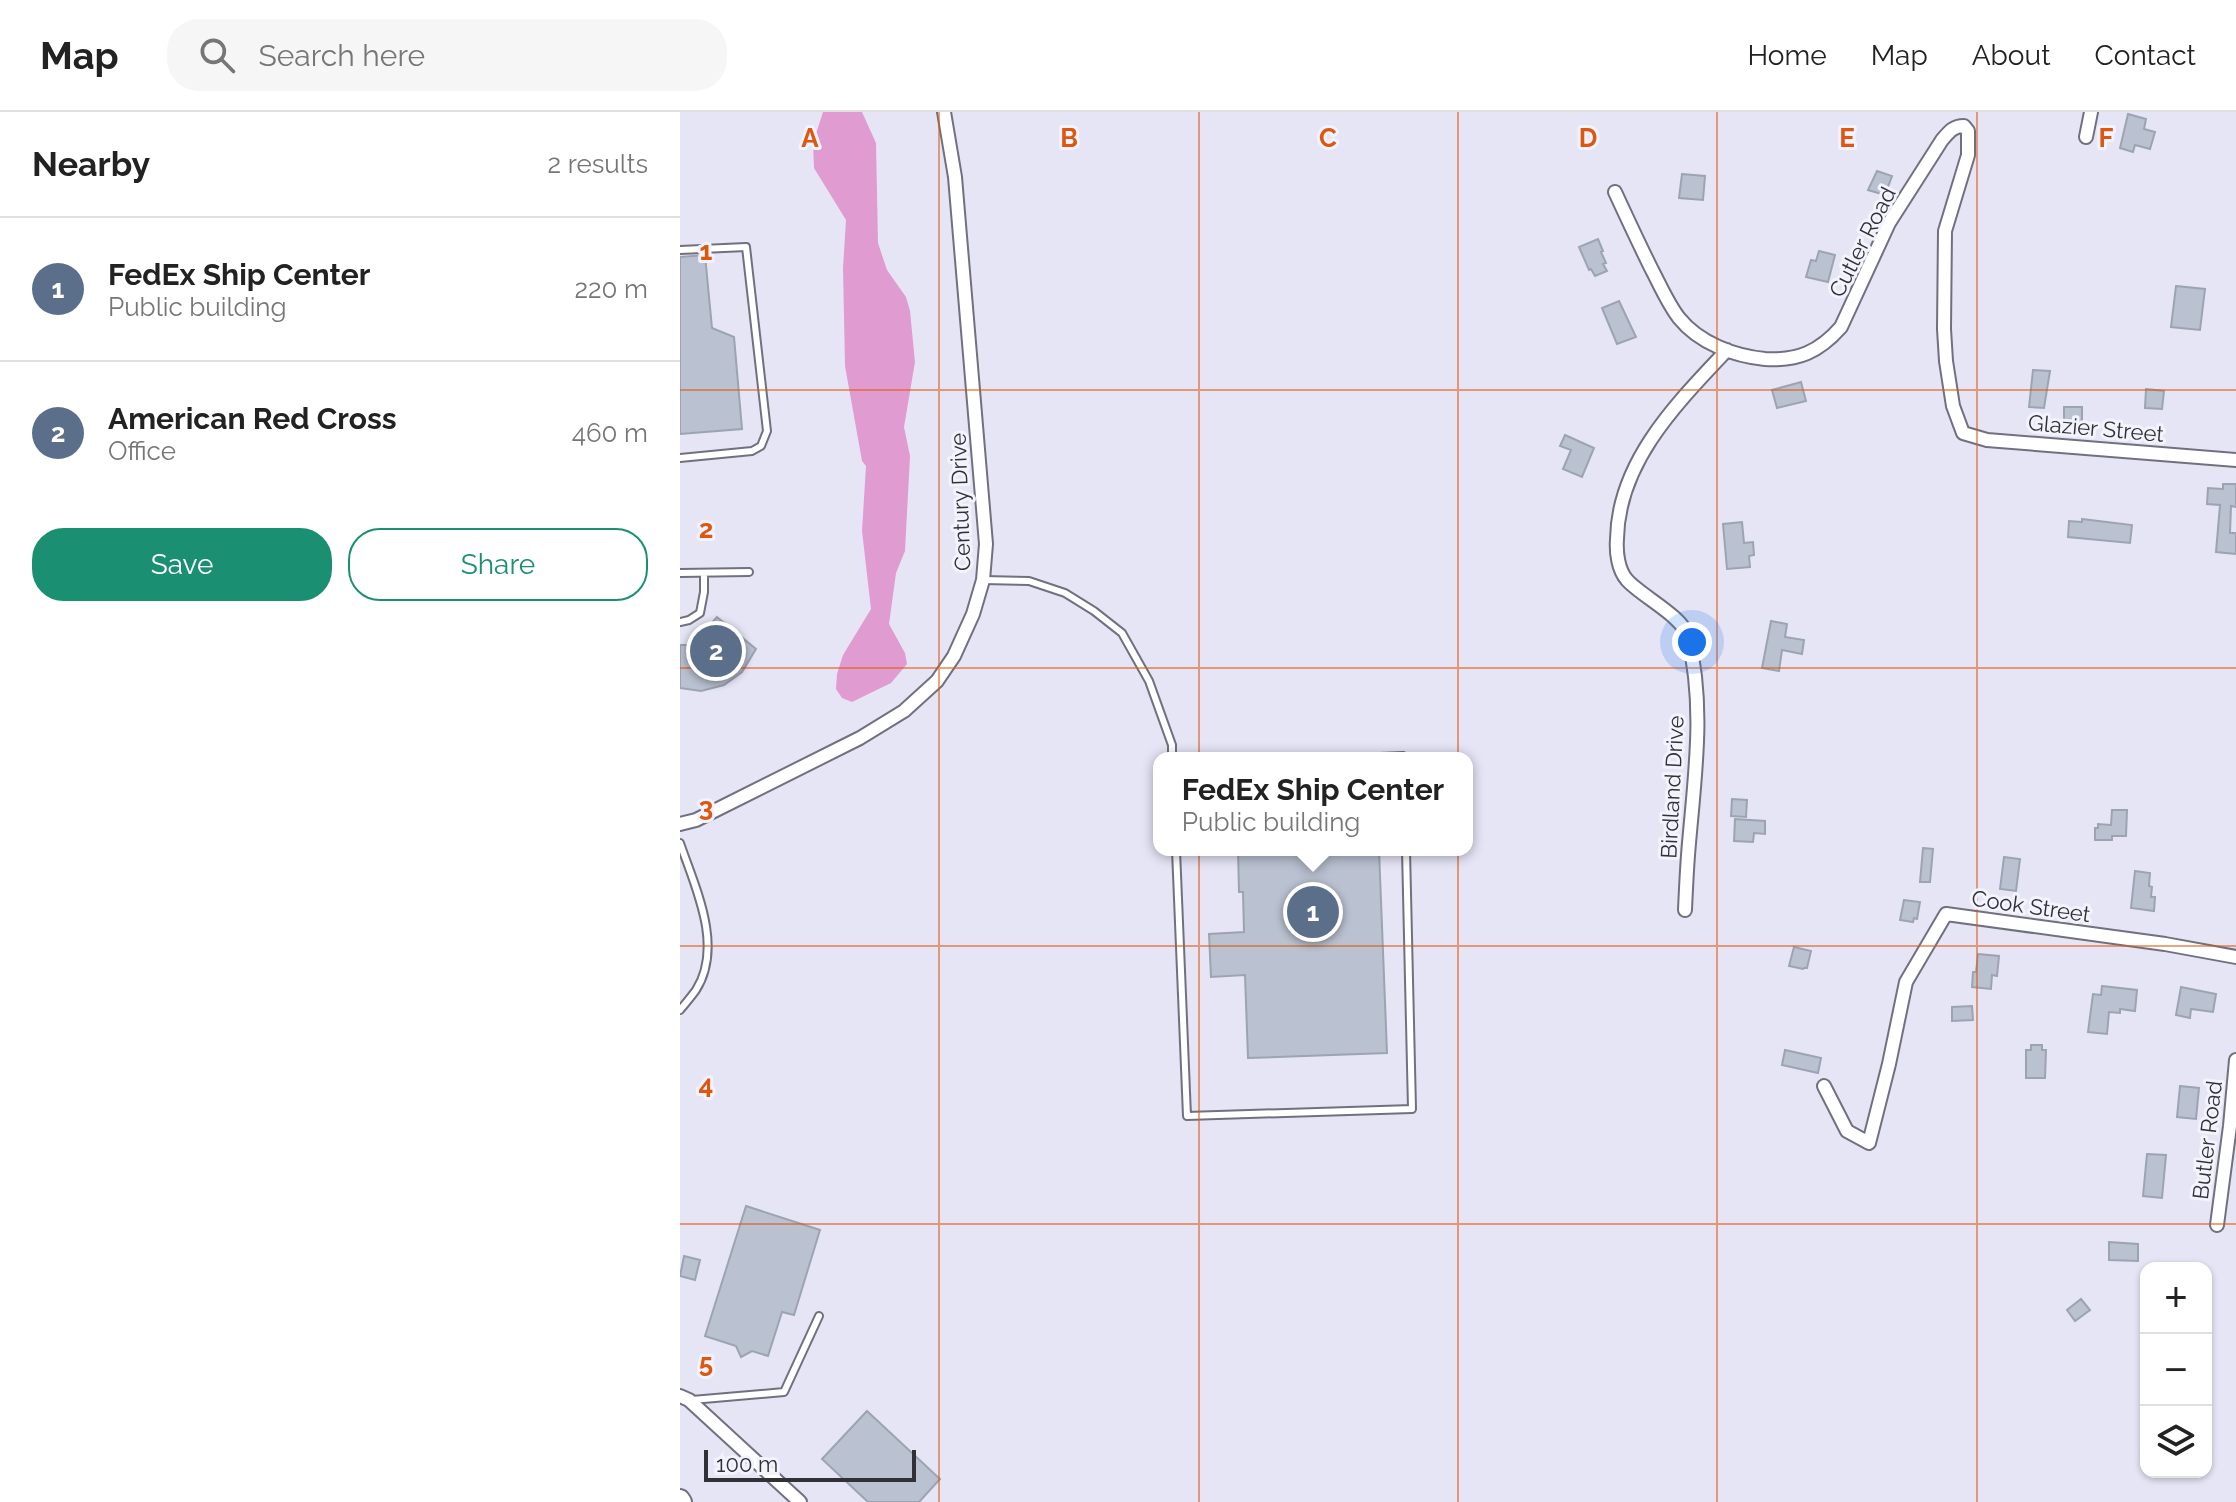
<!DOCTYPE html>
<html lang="en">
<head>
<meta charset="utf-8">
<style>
	:root { --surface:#fff; --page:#f6f6f6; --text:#222; --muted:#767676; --line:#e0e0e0; --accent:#1b8f72 }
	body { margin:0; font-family:Raleway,sans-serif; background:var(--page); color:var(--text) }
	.controls { position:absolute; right:24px; bottom:24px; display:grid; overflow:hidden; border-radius:16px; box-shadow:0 2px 6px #0004 }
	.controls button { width:72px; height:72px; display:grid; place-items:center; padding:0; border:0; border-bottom:2px solid var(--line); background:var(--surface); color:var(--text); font:40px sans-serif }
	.scale { position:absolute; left:24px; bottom:20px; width:212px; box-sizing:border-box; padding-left:8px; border:4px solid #303036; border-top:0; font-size:22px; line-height:28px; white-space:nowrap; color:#303036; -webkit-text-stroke:6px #f3f3fd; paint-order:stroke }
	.you { position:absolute; left:1012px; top:530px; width:28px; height:28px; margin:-20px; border:6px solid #fff; border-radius:50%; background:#1a73e8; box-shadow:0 0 0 12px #1a73e833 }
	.badge { display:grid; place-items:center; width:52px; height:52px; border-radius:50%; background:var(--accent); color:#fff; font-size:26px; font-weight:700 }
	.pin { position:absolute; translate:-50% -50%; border:4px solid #fff; box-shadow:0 2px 8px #0006 }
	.popup { position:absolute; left:473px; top:640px; width:320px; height:104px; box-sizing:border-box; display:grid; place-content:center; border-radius:16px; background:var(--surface); filter:drop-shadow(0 2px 6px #0005); font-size:26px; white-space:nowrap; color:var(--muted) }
	.popup b { font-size:30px; color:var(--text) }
	.popup::after { content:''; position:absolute; left:50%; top:100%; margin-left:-16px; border:16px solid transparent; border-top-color:var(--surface) }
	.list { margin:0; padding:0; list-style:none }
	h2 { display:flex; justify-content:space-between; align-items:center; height:104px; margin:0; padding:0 32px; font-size:34px }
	h2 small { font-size:26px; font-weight:400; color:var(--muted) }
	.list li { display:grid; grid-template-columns:52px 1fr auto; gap:24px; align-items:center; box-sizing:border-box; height:144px; padding:0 32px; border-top:2px solid var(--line) }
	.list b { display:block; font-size:30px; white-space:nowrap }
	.list p { margin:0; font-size:26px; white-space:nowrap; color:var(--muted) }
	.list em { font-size:26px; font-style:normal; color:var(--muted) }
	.actions { display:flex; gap:16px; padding:24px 32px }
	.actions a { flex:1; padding:18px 0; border:2px solid var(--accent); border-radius:32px; text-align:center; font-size:28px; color:var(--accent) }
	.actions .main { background:var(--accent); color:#fff }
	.icon { flex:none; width:44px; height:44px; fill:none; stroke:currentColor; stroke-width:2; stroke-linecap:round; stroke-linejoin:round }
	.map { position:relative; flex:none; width:1556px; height:1390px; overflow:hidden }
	header { display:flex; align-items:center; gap:48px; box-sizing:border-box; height:112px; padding:0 40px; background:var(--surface); border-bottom:2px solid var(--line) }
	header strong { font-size:38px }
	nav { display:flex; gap:44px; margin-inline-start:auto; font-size:28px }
	.search { width:560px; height:72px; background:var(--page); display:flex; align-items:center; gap:20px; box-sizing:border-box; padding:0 28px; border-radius:32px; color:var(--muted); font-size:30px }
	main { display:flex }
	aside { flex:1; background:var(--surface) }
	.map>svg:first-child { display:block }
	.green { fill:#e09bd1 }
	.building { fill:#bac1d1; stroke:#9ca4b2; stroke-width:2 }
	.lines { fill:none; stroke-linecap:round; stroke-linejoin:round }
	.service-casing { stroke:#71707f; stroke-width:10 }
	.minor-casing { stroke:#71707f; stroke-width:16 }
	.secondary-casing { stroke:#71707f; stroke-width:22 }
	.service { stroke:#fff; stroke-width:6 }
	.minor { stroke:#fff; stroke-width:12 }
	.secondary { stroke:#fff; stroke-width:18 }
	.grid { fill:none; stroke:#df570e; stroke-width:2; stroke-opacity:0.55 }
	.labels { text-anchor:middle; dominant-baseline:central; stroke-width:6; stroke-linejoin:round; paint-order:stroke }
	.street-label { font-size:22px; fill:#303036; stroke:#f3f3fd }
	.grid-label { font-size:26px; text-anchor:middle; font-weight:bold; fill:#df570e; stroke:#f3f3fd; stroke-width:6; stroke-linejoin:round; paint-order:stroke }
</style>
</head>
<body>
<header>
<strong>Map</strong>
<div class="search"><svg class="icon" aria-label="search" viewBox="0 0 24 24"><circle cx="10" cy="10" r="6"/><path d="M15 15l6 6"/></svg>Search here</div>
<nav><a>Home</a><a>Map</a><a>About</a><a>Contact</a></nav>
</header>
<main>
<aside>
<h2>Nearby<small>2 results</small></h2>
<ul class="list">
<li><span class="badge" style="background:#5c6f8a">1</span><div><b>FedEx Ship Center</b><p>Public building</p></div><em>220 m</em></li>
<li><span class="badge" style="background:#5c6f8a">2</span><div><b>American Red Cross</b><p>Office</p></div><em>460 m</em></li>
</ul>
<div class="actions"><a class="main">Save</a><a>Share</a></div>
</aside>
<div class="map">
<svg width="1556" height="1390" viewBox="0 0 1556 1390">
	<rect width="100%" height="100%" fill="#e6e5f6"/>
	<path class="green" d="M143 0H182L196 31 198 131 207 158 226 185 230 199 235 250 224 315 230 344 225 439 216 461 209 512 225 541 227 552 211 571 172 590 162 586 156 577 157 562 163 543 191 497 182 419 186 354 182 349 165 254 163 156 166 108 134 56 133 31Z"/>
	<path class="building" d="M1448 2 1466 7 1464 17 1475 20 1470 37 1455 33 1453 40 1440 36Z
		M1197 59 1212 64 1205 83 1188 78Z
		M1002 62 1025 64 1023 88 999 86Z
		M918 127 923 139 921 140 926 151 923 152 927 159 915 164 911 157 909 158 899 135Z
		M1139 139 1155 143 1148 170 1126 165 1131 148 1136 149Z
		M25 143 32 216 54 225 62 317 0 322V145Z
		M1496 174 1525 177 1520 218 1491 215Z
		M939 189 956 225 937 232 922 196Z
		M1353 258 1370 259 1364 296 1349 295Z
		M1121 270 1126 289 1097 296 1092 278Z
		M1466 277 1484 279 1482 297 1465 296Z
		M1384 295H1402V310H1384Z
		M885 323 914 336 902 365 883 357 891 338 880 334Z
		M1543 372H1556V395L1551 394 1550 421H1556V442L1536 440 1540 393 1527 392 1528 376 1543 377Z
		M1402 407 1452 413 1450 431 1388 425 1389 409 1402 410Z
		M1062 410 1064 431 1073 430 1074 443 1069 444 1070 455 1047 457 1043 412Z
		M37 505 76 537 62 560 44 573 21 579 0 576V533H13Z
		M1091 509 1107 512 1105 525 1124 528 1122 542 1102 538 1099 559 1082 556Z
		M1052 687 1067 688 1066 705 1051 704Z
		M1432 698H1447L1446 724H1432V728H1415V716H1418V712L1431 713Z
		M1055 707 1085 709V722L1074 721 1073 730 1054 729Z
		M1243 736 1253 737 1250 770H1240Z
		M558 738H699L707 941 568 946 565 863 531 865 529 822 564 820 563 780H559Z
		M1324 745 1340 747 1336 779 1320 777Z
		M1455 759 1470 761 1469 774 1472 775 1471 785H1475L1474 799 1451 796Z
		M1224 788 1240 790 1237 807 1234 806 1233 810 1220 808Z
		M1114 835 1131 839 1127 856H1124L1123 857 1109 854Z
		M1298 842 1319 844 1317 864 1312 863 1311 877 1292 875 1293 860H1296Z
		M1422 874 1457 878 1455 899 1440 897V901L1429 900 1427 922 1408 920 1413 882 1421 883Z
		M1501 875 1536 882 1533 900 1511 897 1510 906 1496 903Z
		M1292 894 1293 908 1272 909V895Z
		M1351 933H1362V938H1366L1365 966H1346V938H1351Z
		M1105 938 1141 946 1138 961 1102 953Z
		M1500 974 1519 976 1516 1007 1497 1005Z
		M1467 1042 1486 1043 1482 1086 1463 1084Z
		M66 1094 140 1118 114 1203 102 1200 88 1244 72 1239 61 1245 56 1234 25 1224Z
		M1429 1130 1458 1132V1149L1429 1148Z
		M4 1144 20 1148 15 1168 0 1164Z
		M1401 1187 1410 1198 1395 1209 1387 1198Z
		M187 1299 260 1367 239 1390H188L142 1347Z"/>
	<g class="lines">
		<defs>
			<path id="service" d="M0 138 66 135 87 319 81 334 72 339 0 346
				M0 461 69 460
				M303 468 349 469 385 481 414 499 442 521 469 569 492 633V646
				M0 510 9 508 20 501 24 480V461
				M676 646 723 644V646
				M0 731C15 775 44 834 16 878 11 885 5 892 0 898
				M496 738 507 1004 732 997 726 738
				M12 1288 104 1280 139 1204"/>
			<path id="minor" d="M1406 25 1411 0
				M935 80C947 106 959 132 972 158 980 173 988 192 999 206 1019 231 1054 244 1085 247 1118 249 1139 240 1161 215L1209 111 1262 28C1269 20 1273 14 1284 14L1288 19V43L1265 119 1264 217 1266 249 1273 294 1283 321 1307 328 1556 348
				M0 712 16 708 180 626 224 599 257 569 274 544 293 502 303 468 306 432 275 65 264 0
				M1005 798C1006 775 1007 753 1009 731 1015 662 1025 593 1008 525 1004 505 961 484 947 468 938 458 936 440 937 427 938 350 997 291 1047 238
				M1144 974 1167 1019 1189 1031 1209 952 1226 870 1266 802 1485 832 1556 845
				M1537 1113 1550 1014 1556 948
				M0 1284 9 1288 120 1390"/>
			<path id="secondary" d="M0 1387 2 1390"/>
		</defs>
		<use href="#service" class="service-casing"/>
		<use href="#minor" class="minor-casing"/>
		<use href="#secondary" class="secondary-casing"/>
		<use href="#service" class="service"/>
		<use href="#minor" class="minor"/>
		<use href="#secondary" class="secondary"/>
	</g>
	<path class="grid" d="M259 0V1390M519 0V1390M778 0V1390M1037 0V1390M1297 0V1390M0 278H1556M0 556H1556M0 834H1556M0 1112H1556"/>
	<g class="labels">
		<g class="street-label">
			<text transform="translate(1182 130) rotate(-63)">Cutler Road</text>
			<text transform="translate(1416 316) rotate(5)">Glazier Street</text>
			<text transform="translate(280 390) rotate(-92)">Century Drive</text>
			<text transform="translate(992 675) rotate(-87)">Birdland Drive</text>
			<text transform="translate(1351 794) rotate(8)">Cook Street</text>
			<text transform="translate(1527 1028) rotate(-83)">Butler Road</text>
		</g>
	</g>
	<g class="grid-label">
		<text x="130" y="35">A</text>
		<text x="389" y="35">B</text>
		<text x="648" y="35">C</text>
		<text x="908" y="35">D</text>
		<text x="1167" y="35">E</text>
		<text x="1426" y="35">F</text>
		<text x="26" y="148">1</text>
		<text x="26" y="426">2</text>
		<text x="26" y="704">3</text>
		<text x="26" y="982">4</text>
		<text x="26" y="1260">5</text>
	</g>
</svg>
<div class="controls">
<button>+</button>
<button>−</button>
<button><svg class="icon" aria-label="layers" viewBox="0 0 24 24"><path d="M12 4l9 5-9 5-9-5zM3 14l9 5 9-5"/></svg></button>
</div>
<div class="scale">100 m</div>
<div class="you"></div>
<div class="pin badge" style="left:633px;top:800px;background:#5c6f8a">1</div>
<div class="popup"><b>FedEx Ship Center</b>Public building</div>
<div class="pin badge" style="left:36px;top:539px;background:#5c6f8a">2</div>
</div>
</main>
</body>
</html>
